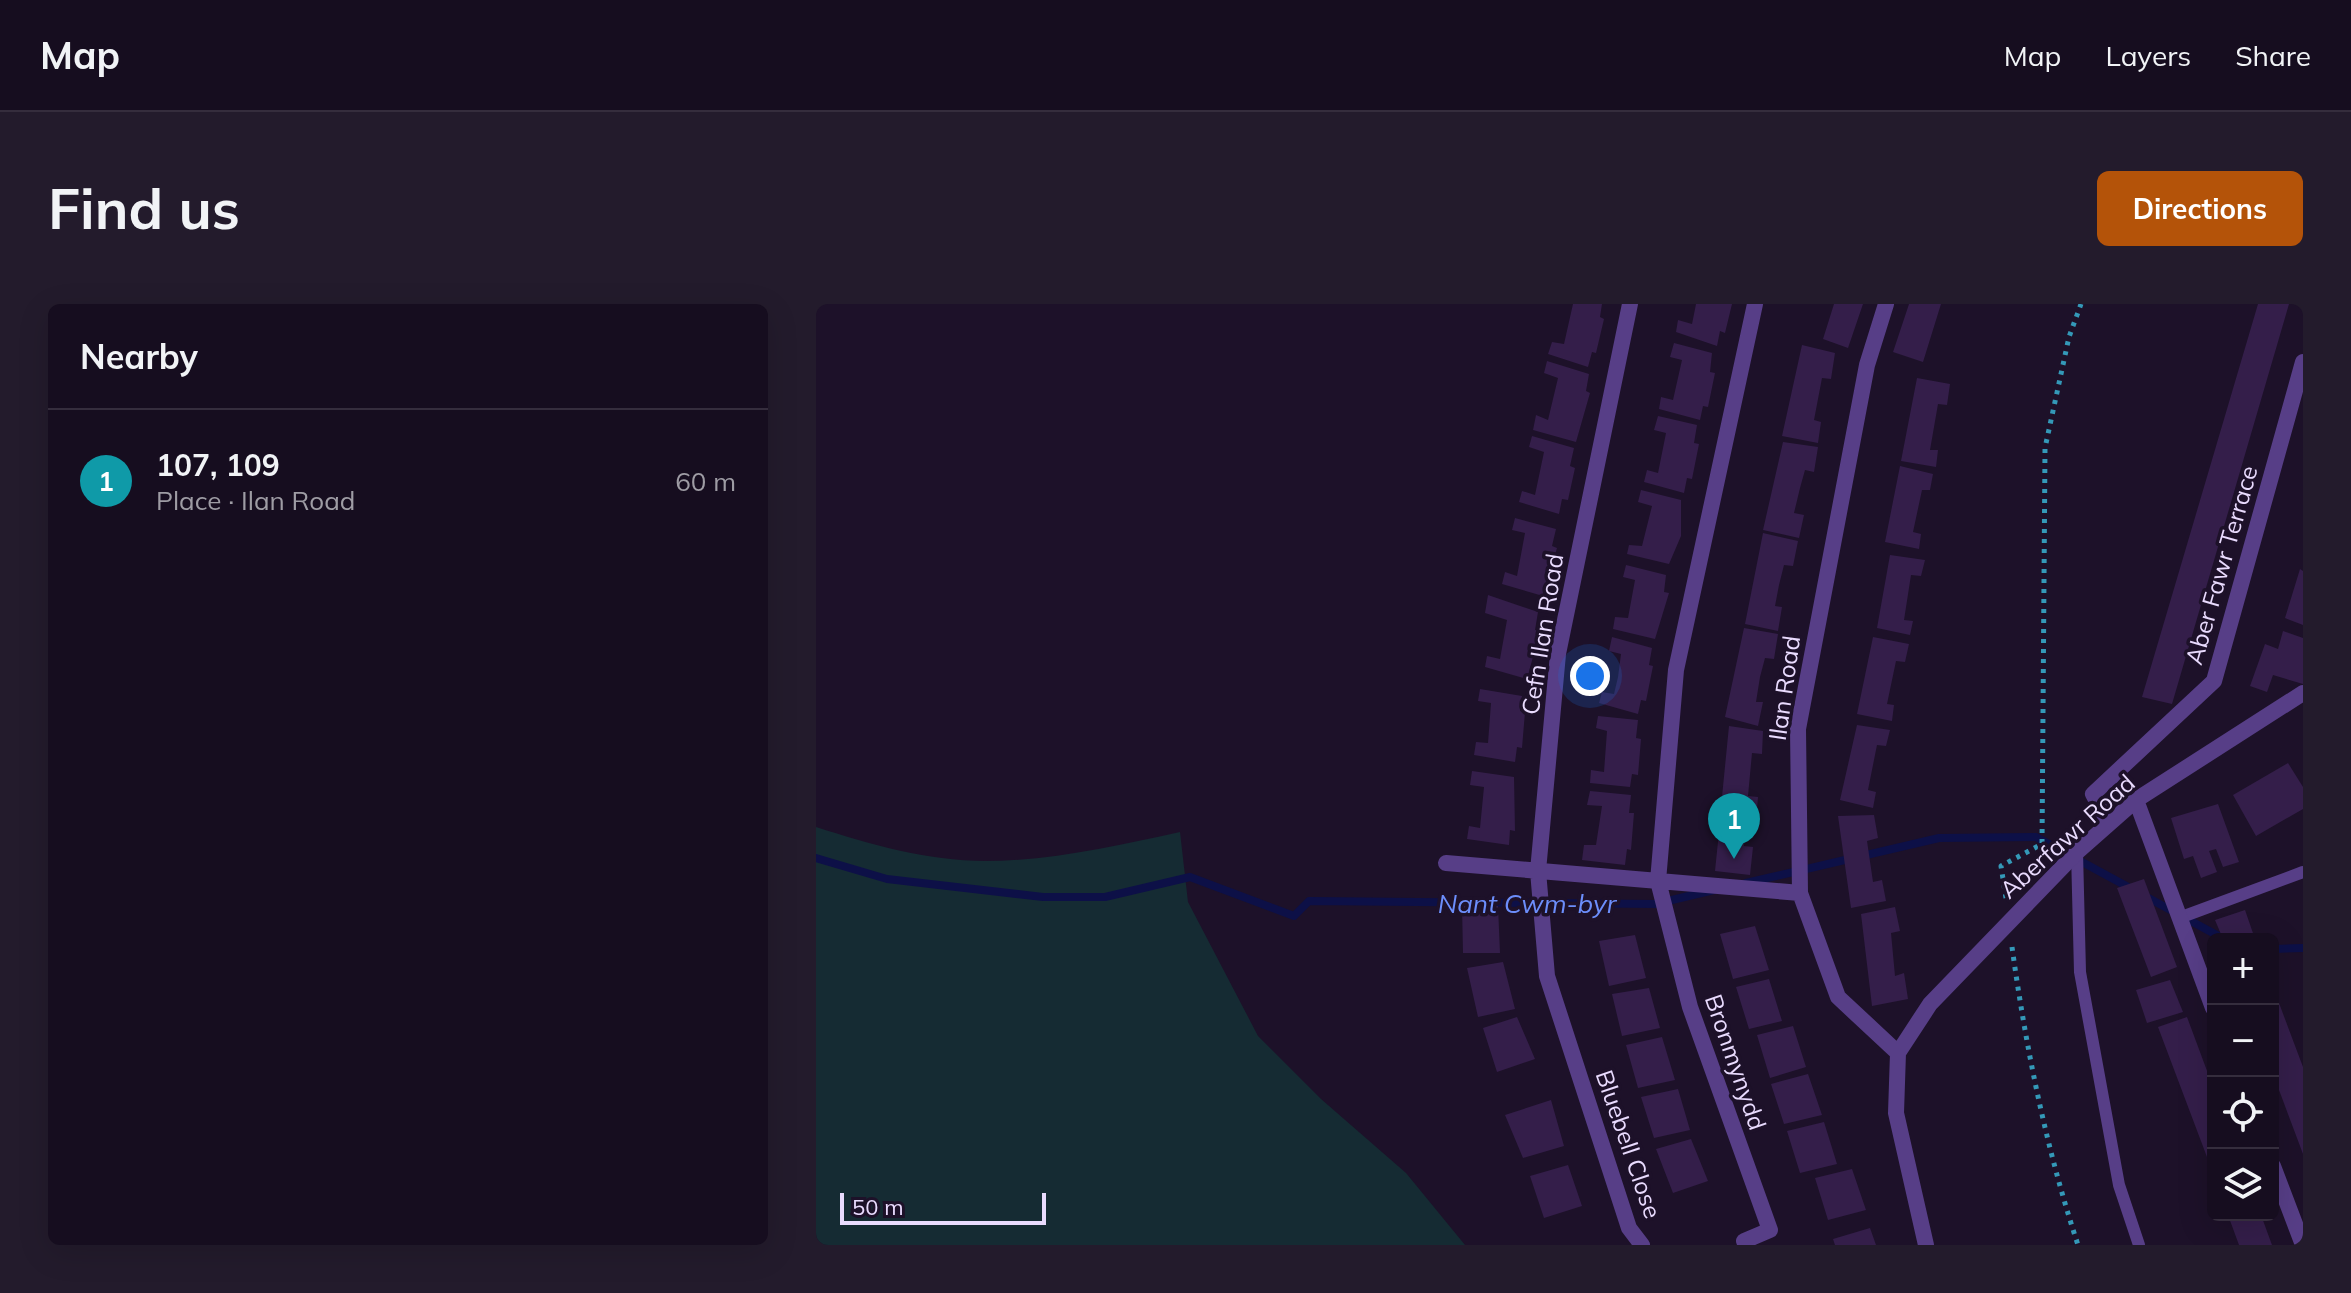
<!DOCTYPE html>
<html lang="en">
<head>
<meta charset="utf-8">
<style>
	:root { --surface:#160d1f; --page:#231b2c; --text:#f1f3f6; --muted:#9e9ca4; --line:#352d3d; --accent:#b45309 }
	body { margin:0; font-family:Mulish,sans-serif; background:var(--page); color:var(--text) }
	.controls { position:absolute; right:24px; bottom:24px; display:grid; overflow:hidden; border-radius:12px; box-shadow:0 8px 32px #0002 }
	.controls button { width:72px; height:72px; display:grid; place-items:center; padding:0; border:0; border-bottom:2px solid var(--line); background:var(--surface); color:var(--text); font:40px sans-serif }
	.scale { position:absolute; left:24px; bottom:20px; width:206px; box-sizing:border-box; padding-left:8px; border:4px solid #e9dbfe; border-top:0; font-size:22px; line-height:28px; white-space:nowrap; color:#e9dbfe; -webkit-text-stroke:6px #1d1129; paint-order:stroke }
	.you { position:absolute; left:774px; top:372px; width:28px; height:28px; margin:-20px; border:6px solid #fff; border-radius:50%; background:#1a73e8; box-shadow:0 0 0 12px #1a73e833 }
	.badge { display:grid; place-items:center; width:52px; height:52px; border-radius:50%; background:var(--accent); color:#fff; font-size:26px; font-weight:700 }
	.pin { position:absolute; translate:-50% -66px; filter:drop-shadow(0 2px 4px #0008) }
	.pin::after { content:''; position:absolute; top:42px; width:28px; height:24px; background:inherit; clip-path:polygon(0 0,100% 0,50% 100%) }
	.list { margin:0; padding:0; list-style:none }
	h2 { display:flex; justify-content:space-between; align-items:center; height:104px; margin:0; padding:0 32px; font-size:34px }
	h2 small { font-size:26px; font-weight:400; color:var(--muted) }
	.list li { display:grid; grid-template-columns:52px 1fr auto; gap:24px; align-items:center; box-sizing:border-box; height:144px; padding:0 32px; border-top:2px solid var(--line) }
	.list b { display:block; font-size:30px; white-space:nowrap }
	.list p { margin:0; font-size:26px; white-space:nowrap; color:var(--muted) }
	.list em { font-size:26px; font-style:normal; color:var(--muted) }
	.icon { flex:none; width:44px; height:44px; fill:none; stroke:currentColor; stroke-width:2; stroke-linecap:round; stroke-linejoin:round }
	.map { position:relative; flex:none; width:1487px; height:941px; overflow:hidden; border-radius:12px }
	header { display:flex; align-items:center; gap:48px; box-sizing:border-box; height:112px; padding:0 40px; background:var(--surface); border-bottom:2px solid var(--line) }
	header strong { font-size:38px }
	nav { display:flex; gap:44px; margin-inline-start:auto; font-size:28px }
	.intro { display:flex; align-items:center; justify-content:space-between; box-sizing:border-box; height:192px; padding:0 48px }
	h1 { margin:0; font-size:56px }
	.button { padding:20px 36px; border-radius:12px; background:var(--accent); color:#fff; font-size:28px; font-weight:700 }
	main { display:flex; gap:48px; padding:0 48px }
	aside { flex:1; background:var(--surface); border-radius:12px; box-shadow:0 8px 32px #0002 }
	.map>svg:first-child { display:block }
	.green { fill:#152b33 }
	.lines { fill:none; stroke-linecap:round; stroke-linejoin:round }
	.stream { stroke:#0d1047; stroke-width:8 }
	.building { fill:#341e4a }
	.path { stroke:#3499b8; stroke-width:5; stroke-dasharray:4 6; stroke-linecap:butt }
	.service { stroke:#573e87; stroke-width:12 }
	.minor { stroke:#573e87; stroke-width:16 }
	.labels { text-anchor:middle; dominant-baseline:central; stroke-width:7; stroke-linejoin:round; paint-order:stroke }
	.street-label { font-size:24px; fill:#e9dbfe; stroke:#1d1129 }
	.water-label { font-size:26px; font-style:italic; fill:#6c8efb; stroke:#1d1129 }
</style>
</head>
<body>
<header>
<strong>Map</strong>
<nav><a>Map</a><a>Layers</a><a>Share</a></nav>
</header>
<div class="intro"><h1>Find us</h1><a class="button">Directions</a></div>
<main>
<aside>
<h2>Nearby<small></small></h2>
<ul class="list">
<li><span class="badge" style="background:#0f9aa8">1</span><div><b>107, 109</b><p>Place · Ilan Road</p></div><em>60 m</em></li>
</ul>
</aside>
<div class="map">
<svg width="1487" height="941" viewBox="0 0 1487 941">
	<rect width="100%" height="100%" fill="#1d1129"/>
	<path class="green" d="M0 523C53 540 112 557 169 557 234 557 300 542 364 528L372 598 442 732 505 795 590 869 649 941H0Z"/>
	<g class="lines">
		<path class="stream" d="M0 554 71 575 227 593H289L374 573 478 612 493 597 839 600 898 586
			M930 579 1123 534 1220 533 1408 635
			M1457 645 1487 644"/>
	</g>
	<path class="building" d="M757 0H786L784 13 788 15 780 49 776 48 772 63 732 50 736 38 748 40Z
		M880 0H916L909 29 904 27 901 42 860 28 862 16 876 20Z
		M1018 0H1047L1032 44 1007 35Z
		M1093 0H1125L1107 58 1077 48Z
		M1442 0H1473L1356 400 1326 393Z
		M858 39 896 49 894 68 899 69 892 103 887 102 884 116 843 105 845 93 857 96 866 56 854 53Z
		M986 41 1019 49 1015 75 1006 74 998 116 1005 118 1002 139 966 132Z
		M731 57 773 70 770 87 774 89 760 138 717 126 720 111 732 116 742 74 728 69Z
		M1101 74 1134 80 1131 101 1122 100 1114 146H1122L1120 163 1085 157Z
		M842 112 881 121 878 139 883 140 876 175 871 174 868 189 828 178 831 166 842 169 850 129 838 126Z
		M716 132 758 144 754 162 759 164 752 196 746 195 743 210 703 198 706 187 719 191 728 148 713 143Z
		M967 138 1002 143 998 168 989 166 984 184 978 209 988 211 983 234 947 226Z
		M1084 162 1117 170 1114 186H1106L1097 228 1105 230 1103 245 1069 238Z
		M825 186 865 196V232L853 260 811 250 813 241 826 242 836 202 822 198Z
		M699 214 740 225 736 242 741 244 727 292 686 280 689 268 701 272 709 229 696 226Z
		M947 229 982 237 977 262 968 261 963 281 959 302 966 303 962 327 929 320Z
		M1074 251 1109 256 1105 272 1095 271 1088 316 1097 317 1094 331 1061 324Z
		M810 261 850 271 848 288 853 289 839 335 797 325 799 313 812 314 819 276 807 273Z
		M1484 265 1487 267V321L1469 314Z
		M672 291 722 308 719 326 724 327 711 375 669 363 671 352 684 355 691 316 669 309Z
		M928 324 962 330 958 355 949 354 944 373 940 398H947L942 422 909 413Z
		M1467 327 1487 334V380L1457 371 1451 388 1434 382 1449 340 1462 345Z
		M796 333 836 344 833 361 837 362 830 397 825 396 822 410 783 399 786 388 798 390 802 373 805 350 793 347Z
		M1057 333 1093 340 1089 358 1080 357 1071 400 1078 401 1076 417 1041 410Z
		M664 385 706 392 704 407 709 408 706 444 701 443 699 458 658 451 660 438 672 439 675 399 662 397Z
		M782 412 822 416 820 434 825 435 822 471 816 470 814 483 774 479 775 466 788 468 791 427 780 424Z
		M1041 421 1074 426 1070 442 1061 441 1052 486 1060 488 1057 504 1024 496Z
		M913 422 947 427 946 450 936 449 932 492 942 493 940 517 904 513Z
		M1472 459 1487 483V505L1440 532 1417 491Z
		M656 467 698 473 699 527 694 526 693 541 651 535 653 522 664 524 668 483 654 481Z
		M774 487 815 491 813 509H818L815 546 811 545 809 561 766 556 768 541H780L786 502 771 501Z
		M1402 500 1423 558 1407 563 1400 545 1393 547 1401 568 1385 574 1377 552 1368 555 1355 514Z
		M1058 511 1062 534 1051 537 1057 578 1066 576 1070 597 1035 604 1022 512Z
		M904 518 930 521 928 542 937 543 934 571 899 567Z
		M1328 575 1361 663 1335 673 1301 584Z
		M646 602H682L684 649H647Z
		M1079 603 1084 627 1075 629 1079 672 1088 669 1092 695 1056 702 1045 610Z
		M1429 606 1439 635H1407L1399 616Z
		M939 622 953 666 917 675 904 630Z
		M819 631 830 674 793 682 783 637Z
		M687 658 699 705 662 713 651 664Z
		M953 675 966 717 933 725 920 683Z
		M1354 676 1367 708 1331 719 1320 686Z
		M1457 683 1487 763V850L1457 770Z
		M833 684 844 724 806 732 796 690Z
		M701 713 719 755 681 768 667 724Z
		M1371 713 1397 783V869L1342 723Z
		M977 722 990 763 954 774 941 731Z
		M846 733 859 776 822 784 810 741Z
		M992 770 1006 811 968 820 955 780Z
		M862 785 874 826 838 834 825 793Z
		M735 796 748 842 707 854 689 811Z
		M1008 818 1021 860 984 869 971 827Z
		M875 835 892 877 857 889 840 845Z
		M752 861 766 902 728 914 714 872Z
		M1036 865 1050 906 1012 916 999 874Z
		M1412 911H1445L1456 941H1423Z
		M1054 924 1060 941H1019L1017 935Z"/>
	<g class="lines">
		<path class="path" d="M1190 594 1185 562 1226 540 1229 144 1253 33 1265 0
			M1196 643C1210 744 1230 844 1262 941"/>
		<path class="service" d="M1261 548 1264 668 1303 881 1323 941
			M1363 614 1487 568"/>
		<path class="minor" d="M814 0 742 350 722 567 731 672 813 924 826 941
			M1070 0 1051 61 982 425 984 589 1022 693 1082 749
			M1320 496 1397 704
			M1293 520 1277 490 1398 377 1487 58
			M630 559 984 589
			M1082 749 1114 700 1261 548 1320 496 1487 389
			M1082 749 1080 809 1110 941
			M1457 862 1487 941
			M928 937 954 926 874 703 842 577 860 366 939 0"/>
	</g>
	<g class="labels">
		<g class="street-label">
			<text transform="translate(1405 261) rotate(-74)">Aber Fawr Terrace</text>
			<text transform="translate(726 330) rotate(-81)">Cefn Ilan Road</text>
			<text transform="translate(968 384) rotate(-82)">Ilan Road</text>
			<text transform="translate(1251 532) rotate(-42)">Aberfawr Road</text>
			<text transform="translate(920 758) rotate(71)">Bronmynydd</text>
			<text transform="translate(813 840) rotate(71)">Bluebell Close</text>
		</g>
		<g class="water-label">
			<text x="711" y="599">Nant Cwm-byr</text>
		</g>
	</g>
</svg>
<div class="controls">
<button>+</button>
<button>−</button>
<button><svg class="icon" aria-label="locate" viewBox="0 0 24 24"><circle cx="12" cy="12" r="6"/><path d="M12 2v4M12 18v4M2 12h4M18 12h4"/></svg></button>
<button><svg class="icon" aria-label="layers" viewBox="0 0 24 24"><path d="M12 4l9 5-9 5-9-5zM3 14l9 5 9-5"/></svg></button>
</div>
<div class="scale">50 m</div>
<div class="you"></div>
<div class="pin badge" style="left:918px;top:555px;background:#0f9aa8">1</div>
</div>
</main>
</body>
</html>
